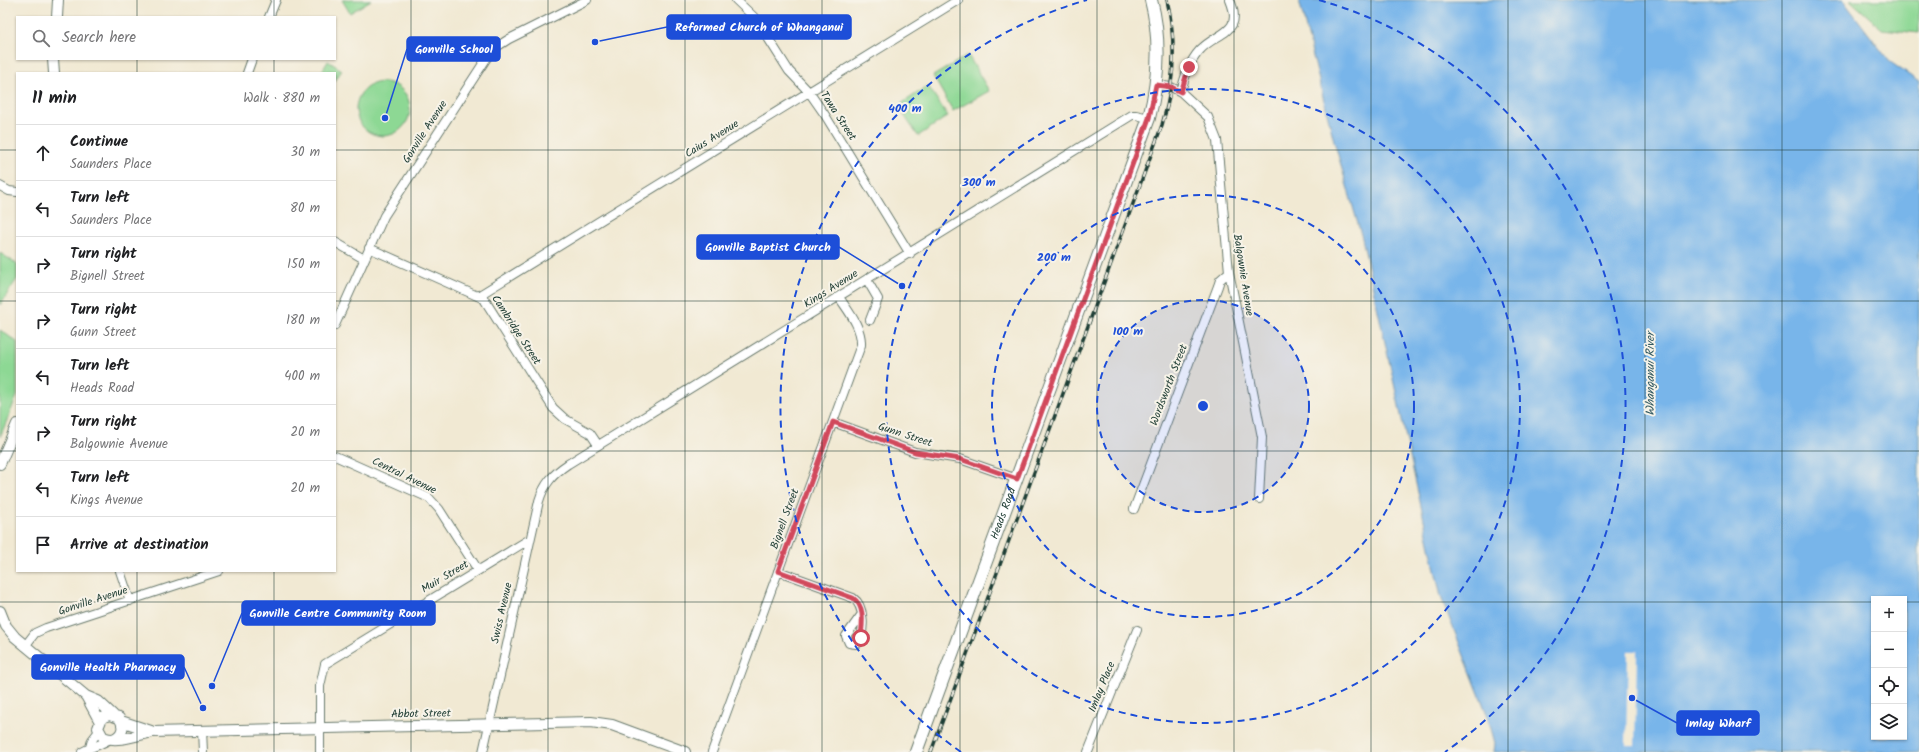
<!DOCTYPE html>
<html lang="en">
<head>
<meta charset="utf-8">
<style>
	:root { --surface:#fff; --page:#f2f2f2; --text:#202124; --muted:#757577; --line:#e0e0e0 }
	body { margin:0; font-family:Kalam,sans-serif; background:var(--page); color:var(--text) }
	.controls { position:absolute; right:12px; bottom:12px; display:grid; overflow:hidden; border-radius:0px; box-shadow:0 1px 3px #0004 }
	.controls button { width:36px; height:36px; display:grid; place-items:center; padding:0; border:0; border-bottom:1px solid var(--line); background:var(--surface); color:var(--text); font:20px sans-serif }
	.stop { position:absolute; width:12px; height:12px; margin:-9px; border:3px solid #d1495b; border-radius:50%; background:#fff }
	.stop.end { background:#d1495b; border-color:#fff; box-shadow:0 1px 4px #0008 }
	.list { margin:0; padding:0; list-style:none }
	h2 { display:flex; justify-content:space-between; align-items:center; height:52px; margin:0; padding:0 16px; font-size:17px }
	h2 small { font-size:13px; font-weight:400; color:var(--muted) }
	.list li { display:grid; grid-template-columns:26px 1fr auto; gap:12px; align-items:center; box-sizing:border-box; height:56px; padding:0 16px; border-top:1px solid var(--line) }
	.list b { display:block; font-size:15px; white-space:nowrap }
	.list p { margin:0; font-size:13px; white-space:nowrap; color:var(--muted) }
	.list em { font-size:13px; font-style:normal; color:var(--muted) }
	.icon { flex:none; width:22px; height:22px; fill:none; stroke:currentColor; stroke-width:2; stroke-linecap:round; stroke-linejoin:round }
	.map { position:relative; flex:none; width:1919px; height:752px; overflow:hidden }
	.search { position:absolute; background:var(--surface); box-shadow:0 1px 3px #0004; left:16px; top:16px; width:320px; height:44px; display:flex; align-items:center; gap:10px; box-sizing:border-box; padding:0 14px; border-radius:0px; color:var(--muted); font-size:15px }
	.panel { position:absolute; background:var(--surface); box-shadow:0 1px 3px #0004; left:16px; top:72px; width:320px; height:500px; border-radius:0px }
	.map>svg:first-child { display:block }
	.green { fill:#8dd894; stroke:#568a64 }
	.water { fill:#78b5ea; stroke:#4c798f; fill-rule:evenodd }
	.pier { fill:#f1e9d3 }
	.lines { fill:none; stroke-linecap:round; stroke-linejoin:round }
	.minor-casing { stroke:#68796c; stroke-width:10 }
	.tertiary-casing { stroke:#68796c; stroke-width:12 }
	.secondary-casing { stroke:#68796c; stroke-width:14 }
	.minor { stroke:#fff; stroke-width:8 }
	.tertiary { stroke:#fff; stroke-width:10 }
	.secondary { stroke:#fff; stroke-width:12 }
	.rail-casing { stroke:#1f3d34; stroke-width:3.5 }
	.rail { stroke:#f7f3e8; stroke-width:2; stroke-dasharray:6; stroke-linecap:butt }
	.route { stroke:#d1495b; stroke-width:5 }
	.grid { fill:none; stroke:#1f3d34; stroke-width:1; stroke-opacity:0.55 }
	.ring { fill:none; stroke:#1d4ed8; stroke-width:2; stroke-dasharray:7 5 }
	.labels { text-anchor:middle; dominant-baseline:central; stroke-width:4; stroke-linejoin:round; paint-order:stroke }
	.street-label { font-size:11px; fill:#1f3d34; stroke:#f7f3e8 }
	.water-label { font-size:12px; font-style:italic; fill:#355b62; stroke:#f7f3e8 }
	.centre { fill:#1d4ed8; stroke:#f7f3e8; stroke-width:2 }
	.ring-label { font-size:12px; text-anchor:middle; font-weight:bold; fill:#1d4ed8; stroke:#f7f3e8; stroke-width:4; stroke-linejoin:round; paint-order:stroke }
	.leader { fill:none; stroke:#1d4ed8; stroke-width:1.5 }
	.callout-dot { fill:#1d4ed8; stroke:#f7f3e8; stroke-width:1.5 }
	.callout { fill:#1d4ed8; stroke:#1d4ed8; stroke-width:1.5 }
	.callout-label { font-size:12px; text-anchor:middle; font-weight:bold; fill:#fff }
</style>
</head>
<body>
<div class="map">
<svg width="1919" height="752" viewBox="0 0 1919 752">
	<rect width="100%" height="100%" fill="#f7f3e8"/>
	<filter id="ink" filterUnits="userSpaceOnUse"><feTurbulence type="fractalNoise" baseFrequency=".025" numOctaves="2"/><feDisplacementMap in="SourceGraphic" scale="8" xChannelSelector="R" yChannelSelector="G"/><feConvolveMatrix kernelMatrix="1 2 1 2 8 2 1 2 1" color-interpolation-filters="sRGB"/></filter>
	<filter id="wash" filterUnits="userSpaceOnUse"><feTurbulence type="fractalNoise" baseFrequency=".012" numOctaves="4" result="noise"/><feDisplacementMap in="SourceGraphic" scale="16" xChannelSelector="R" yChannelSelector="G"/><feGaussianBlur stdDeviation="0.9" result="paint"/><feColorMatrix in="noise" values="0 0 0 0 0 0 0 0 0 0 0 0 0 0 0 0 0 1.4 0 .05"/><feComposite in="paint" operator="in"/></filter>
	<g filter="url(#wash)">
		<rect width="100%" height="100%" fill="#f1e9d3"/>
		<path class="green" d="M342 0H371L350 13Z
			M1850 0H1919V33L1882 29Z
			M968 55 989 91 953 111 933 76Z
			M328 61 342 70 335 81V73H321Z
			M356 109a27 27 0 1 1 54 0a27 27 0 1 1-54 0Z
			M928 86 948 116 918 136 898 106Z
			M0 253 17 264V279L0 305Z
			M0 330 17 342V396L0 437Z"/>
		<path class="water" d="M1299 0H1843L1889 61 1919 82V752H1494L1495 743 1487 714 1441 597 1362 238 1334 141ZM1874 599H1904V737H1874Z"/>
		<path class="pier" d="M1628 651H1637L1635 745H1626Z"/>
	</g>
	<g filter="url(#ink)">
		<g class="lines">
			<defs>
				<path id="minor" d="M736 0 756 19 789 71 809 92 825 115 910 254
					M269 17 276 0
					M247 73 252 59
					M1156 85 1171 87 1181 92 1208 117 1217 140 1229 272 1262 437 1259 499
					M1181 92C1185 76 1189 62 1200 50 1218 31 1244 34 1230 0
					M0 186 9 191 17 192
					M335 242 364 259
					M369 248 484 299 553 408 565 419 590 433 598 445
					M867 280 878 299 870 320
					M478 296 958 0
					M335 325 384 216 488 56 498 46 509 39 587 0
					M833 422 915 452 960 459 1017 479
					M335 456 429 498 439 509 478 570
					M1134 509 1218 286 1220 280 1229 272
					M120 571 130 601
					M778 571 853 598C865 606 864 629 860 642L856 644 849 643 846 636 862 614
					M25 646 35 633 46 628 219 571
					M202 730 203 752
					M90 747 92 740 99 731
					M82 752C91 747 101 745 110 739
					M320 752V686L325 664 530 539
					M483 752 539 501C544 484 553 474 568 464L1132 115H1136L1149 118
					M712 752 861 345C862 327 848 311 839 297
					M1088 752 1137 630"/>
				<path id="tertiary" d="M57 17 58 0
					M53 59 54 73
					M0 464 17 424
					M0 611 6 626 15 637 86 696 98 701 113 715
					M86 696 100 722
					M121 721 151 731
					M113 739C123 735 125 726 119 718L109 715 102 718 98 728 103 737C117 743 137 735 152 732L591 722 612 725 685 752"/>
				<g id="secondary">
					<path id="s1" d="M916 752 1149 118C1159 79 1161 39 1151 0"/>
				</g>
			</defs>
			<use href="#minor" class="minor-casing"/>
			<use href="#tertiary" class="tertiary-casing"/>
			<use href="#secondary" class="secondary-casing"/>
			<use href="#minor" class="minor"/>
			<use href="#tertiary" class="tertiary"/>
			<use href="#secondary" class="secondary"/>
			<defs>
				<path id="rail" d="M931 752 1162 125C1175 83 1177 43 1167 0"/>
			</defs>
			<use href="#rail" class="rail-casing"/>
			<use href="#rail" class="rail"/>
		</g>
	</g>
	<g class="lines" filter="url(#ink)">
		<path class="route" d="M861 638C862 624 866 607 853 598L778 571 833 422 915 452 960 459 1017 479 1138 149 1149 118 1156 85 1171 87 1181 92 1189 67"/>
	</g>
	<path class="grid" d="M137 0V17M274 0V17M411 0V752M548 0V752M685 0V752M822 0V752M960 0V752M1097 0V752M1234 0V752M1371 0V752M1508 0V752M1645 0V752M1782 0V752M137 59V73M274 59V73M0 150H17M335 150H1919M0 301H17M335 301H1919M0 451H17M335 451H1919M137 571V752M274 571V752M0 602H1874M1904 602H1919"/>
	<circle cx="1203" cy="406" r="106" fill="#1d4ed8" fill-opacity=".12"/>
	<g class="ring">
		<circle cx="1203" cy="406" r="106"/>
		<circle cx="1203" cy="406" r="211"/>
		<circle cx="1203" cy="406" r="317"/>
		<path d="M961 752A422 422 0 0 1 1087 0M1319 0A422 422 0 0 1 1445 752"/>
	</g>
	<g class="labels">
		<g class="street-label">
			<text transform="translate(838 116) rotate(57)">Tawa Street</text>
			<text transform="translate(425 132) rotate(-57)">Gonville Avenue</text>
			<text transform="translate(712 139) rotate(-32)">Caius Avenue</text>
			<text transform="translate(1243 275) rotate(81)">Balgownie Avenue</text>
			<text transform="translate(831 289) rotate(-32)">Kings Avenue</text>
			<text transform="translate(516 330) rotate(57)">Cambridge Street</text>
			<text transform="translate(1169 385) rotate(-69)">Wordsworth Street</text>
			<text transform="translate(905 435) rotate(18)">Gunn Street</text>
			<text transform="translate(404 476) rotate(26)">Central Avenue</text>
			<text stroke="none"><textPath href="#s1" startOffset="254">Heads Road</textPath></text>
			<text transform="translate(785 519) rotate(-70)">Bignell Street</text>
			<text transform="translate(445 577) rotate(-31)">Muir Street</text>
			<text transform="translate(93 601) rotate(-18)">Gonville Avenue</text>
			<text transform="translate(502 613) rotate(-77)">Swiss Avenue</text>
			<text transform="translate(1102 687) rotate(-68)">Imlay Place</text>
			<text transform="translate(421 714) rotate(-1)">Abbot Street</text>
		</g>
		<g class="water-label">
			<text transform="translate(1650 374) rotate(-90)">Whanganui River</text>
		</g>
	</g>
	<circle cx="1203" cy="406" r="6" class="centre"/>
	<g class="ring-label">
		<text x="905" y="112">400 m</text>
		<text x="979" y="186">300 m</text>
		<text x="1054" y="261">200 m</text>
		<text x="1128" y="335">100 m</text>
	</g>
	<path class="leader" d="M595 42L667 27M385 118L407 49M902 286L839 247M212 686L242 613M203 708L184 667M1632 698L1677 723"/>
	<g class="callout-dot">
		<circle cx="595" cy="42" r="4"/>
		<circle cx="385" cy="118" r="4"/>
		<circle cx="902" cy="286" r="4"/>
		<circle cx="212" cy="686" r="4"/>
		<circle cx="203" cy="708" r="4"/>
		<circle cx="1632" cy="698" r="4"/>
	</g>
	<g class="callout">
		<rect x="667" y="15" width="184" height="24" rx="4"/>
		<rect x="407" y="37" width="93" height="24" rx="4"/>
		<rect x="697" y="235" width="142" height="24" rx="4"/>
		<rect x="242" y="601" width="193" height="24" rx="4"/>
		<rect x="32" y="655" width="152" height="24" rx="4"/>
		<rect x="1677" y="711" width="82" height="24" rx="4"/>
	</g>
	<g class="callout-label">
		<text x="759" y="31">Reformed Church of Whanganui</text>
		<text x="454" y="53">Gonville School</text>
		<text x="768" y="251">Gonville Baptist Church</text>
		<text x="338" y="617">Gonville Centre Community Room</text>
		<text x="108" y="671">Gonville Health Pharmacy</text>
		<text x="1718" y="727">Imlay Wharf</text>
	</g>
</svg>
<div class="controls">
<button>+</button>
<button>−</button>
<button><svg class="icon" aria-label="locate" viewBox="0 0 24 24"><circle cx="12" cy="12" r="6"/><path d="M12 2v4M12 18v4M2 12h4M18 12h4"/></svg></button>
<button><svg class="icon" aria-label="layers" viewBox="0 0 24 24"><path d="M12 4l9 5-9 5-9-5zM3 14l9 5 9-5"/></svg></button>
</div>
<div class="stop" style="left:861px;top:638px"></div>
<div class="stop end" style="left:1189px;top:67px"></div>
<div class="search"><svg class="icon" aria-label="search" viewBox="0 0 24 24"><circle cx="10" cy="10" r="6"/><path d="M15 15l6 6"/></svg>Search here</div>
<section class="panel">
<h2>11 min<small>Walk · 880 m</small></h2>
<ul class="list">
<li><svg class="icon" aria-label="ahead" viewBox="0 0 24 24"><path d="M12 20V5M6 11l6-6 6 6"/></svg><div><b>Continue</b><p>Saunders Place</p></div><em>30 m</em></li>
<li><svg class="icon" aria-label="left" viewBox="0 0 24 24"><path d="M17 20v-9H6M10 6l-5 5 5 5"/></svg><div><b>Turn left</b><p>Saunders Place</p></div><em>80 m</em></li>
<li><svg class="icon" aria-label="right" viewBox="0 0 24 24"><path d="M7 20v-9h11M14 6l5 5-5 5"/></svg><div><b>Turn right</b><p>Bignell Street</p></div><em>150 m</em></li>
<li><svg class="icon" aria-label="right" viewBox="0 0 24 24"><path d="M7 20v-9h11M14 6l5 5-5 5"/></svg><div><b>Turn right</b><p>Gunn Street</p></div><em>180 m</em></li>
<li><svg class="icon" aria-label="left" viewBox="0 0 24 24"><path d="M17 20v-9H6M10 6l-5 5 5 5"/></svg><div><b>Turn left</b><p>Heads Road</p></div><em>400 m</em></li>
<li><svg class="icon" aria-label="right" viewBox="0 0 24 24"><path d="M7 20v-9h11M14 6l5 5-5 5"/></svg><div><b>Turn right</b><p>Balgownie Avenue</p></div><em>20 m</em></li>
<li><svg class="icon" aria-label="left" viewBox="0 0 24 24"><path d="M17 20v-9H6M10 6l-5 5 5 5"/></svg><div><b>Turn left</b><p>Kings Avenue</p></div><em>20 m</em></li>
<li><svg class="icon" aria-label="arrive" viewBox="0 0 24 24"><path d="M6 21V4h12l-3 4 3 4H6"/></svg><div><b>Arrive at destination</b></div></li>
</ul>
</section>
</div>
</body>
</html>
